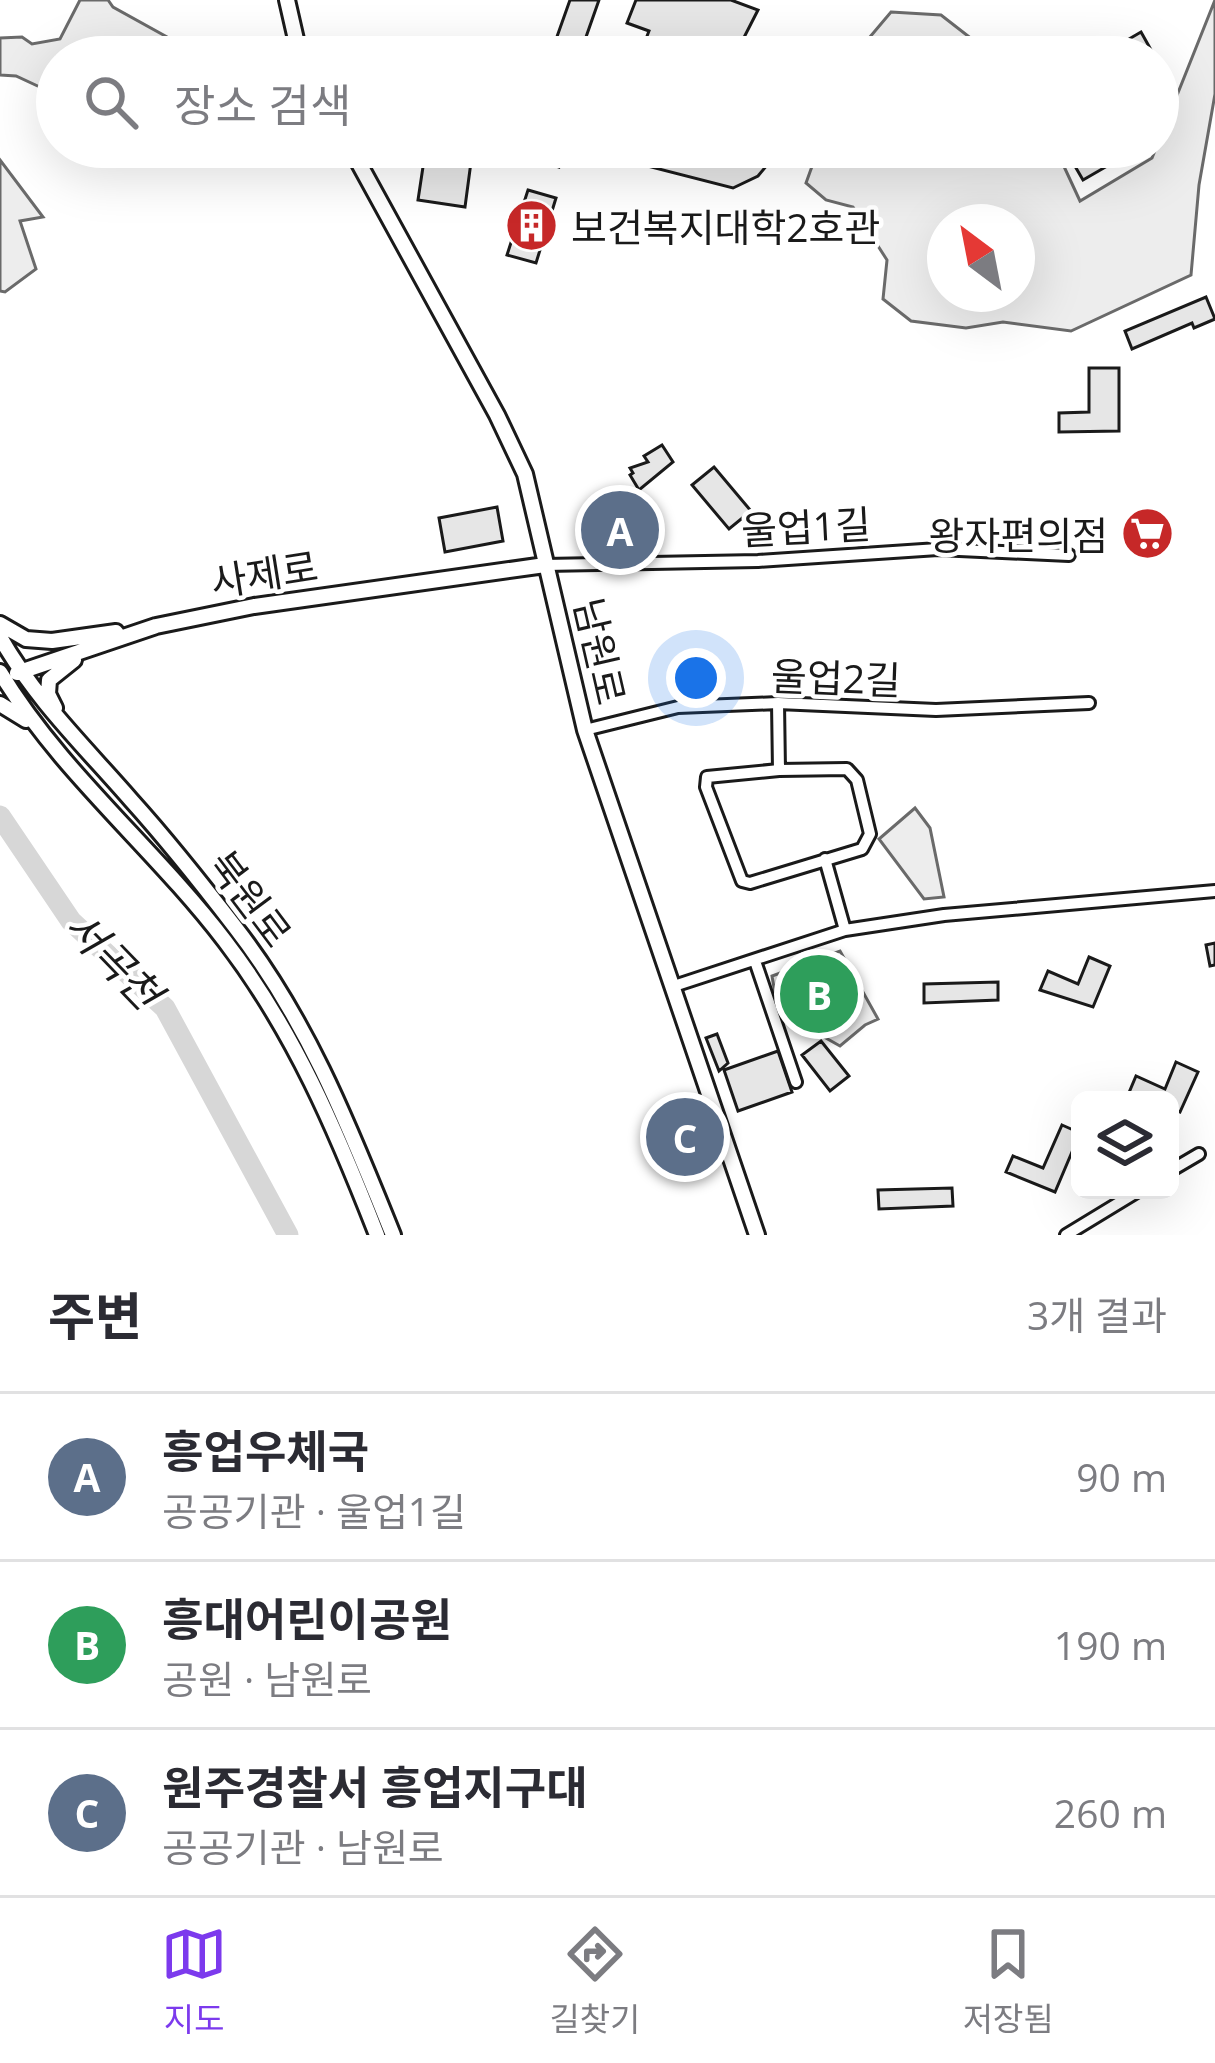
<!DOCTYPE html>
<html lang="ko">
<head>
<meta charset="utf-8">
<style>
	:root { --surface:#fff; --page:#f2f2f3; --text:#2b2b33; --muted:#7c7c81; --line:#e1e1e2; --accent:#7c3aed }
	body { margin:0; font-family:"Open Sans","Noto Sans KR",sans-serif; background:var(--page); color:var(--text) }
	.controls { position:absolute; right:36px; bottom:36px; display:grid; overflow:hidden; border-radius:18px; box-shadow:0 12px 48px #0002 }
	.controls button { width:108px; height:108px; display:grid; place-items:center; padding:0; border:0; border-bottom:3px solid var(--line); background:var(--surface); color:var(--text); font:60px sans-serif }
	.compass { position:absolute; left:927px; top:204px; width:108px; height:108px; border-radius:50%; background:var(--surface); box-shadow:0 12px 48px #0002; rotate:328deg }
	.you { position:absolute; left:696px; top:678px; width:42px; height:42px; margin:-30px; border:9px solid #fff; border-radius:50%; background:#1a73e8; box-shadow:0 0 0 18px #1a73e833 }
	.badge { display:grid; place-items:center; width:78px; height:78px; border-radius:50%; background:var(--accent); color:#fff; font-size:39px; font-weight:700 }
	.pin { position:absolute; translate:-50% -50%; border:6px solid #fff; box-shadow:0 3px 12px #0006 }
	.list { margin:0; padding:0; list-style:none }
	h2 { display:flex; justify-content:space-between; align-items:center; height:156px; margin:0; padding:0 48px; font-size:51px }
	h2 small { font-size:39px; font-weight:400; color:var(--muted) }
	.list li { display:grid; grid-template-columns:78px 1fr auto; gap:36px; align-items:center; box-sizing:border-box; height:168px; padding:0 48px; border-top:3px solid var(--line) }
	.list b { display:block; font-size:45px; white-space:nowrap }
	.list p { margin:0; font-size:39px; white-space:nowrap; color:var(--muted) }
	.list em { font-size:39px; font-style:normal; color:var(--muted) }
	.icon { flex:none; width:66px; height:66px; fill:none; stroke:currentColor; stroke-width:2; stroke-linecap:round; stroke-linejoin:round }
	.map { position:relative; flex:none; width:1215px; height:1235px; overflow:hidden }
	.search { position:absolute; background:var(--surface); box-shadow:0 12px 48px #0002; left:36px; right:36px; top:36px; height:132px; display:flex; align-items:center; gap:30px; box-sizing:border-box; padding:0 42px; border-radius:66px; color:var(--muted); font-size:45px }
	.sheet { height:660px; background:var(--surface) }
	nav { display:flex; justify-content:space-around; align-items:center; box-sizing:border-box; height:168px; border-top:3px solid var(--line); background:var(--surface); font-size:33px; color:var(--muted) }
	nav a { display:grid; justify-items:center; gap:6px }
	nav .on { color:var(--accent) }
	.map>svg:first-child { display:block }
	.built { fill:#ededed; stroke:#6a6a6a; stroke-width:3; fill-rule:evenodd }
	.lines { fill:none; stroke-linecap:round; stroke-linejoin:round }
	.river { stroke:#d7d7d7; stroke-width:21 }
	.building { fill:#e6e6e6; stroke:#1a1a1a; stroke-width:3 }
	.minor-casing { stroke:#1a1a1a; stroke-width:16 }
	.tertiary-casing { stroke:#1a1a1a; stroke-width:20 }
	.minor { stroke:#fff; stroke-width:10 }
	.tertiary { stroke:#fff; stroke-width:14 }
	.labels { text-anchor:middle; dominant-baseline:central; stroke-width:9; stroke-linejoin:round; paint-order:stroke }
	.poi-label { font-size:39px; fill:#1a1a1a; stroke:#fff; text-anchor:start }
	.street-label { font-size:39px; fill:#1a1a1a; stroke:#fff }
	.water-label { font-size:42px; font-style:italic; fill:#1a1a1a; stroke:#fff }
</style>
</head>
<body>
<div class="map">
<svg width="1215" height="1235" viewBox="0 0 1215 1235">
	<rect width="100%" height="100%" fill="#fff"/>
	<path class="built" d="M80 0H108L113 7 196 53 202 48 210 57H57V95L16 76 0 75V38L22 37 32 44 60 39Z
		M1215 0V94L1199 185 1191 275 1071 331 1003 322 966 328 911 321 883 299 887 260 853 207 826 200 806 183 819 147H1055L1080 201 1152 158ZM945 222H1017V294H945Z
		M891 12 941 15 995 57H853Z
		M0 160 43 217 20 221 36 269 5 292 0 291Z
		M915 808 930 828 944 897 924 899 879 839Z
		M840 951 878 1019 865 1025 840 1046 778 1011 772 976Z"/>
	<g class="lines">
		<path class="river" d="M0 816 71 921 165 1008 288 1235"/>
	</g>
	<path class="building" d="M570 0H599L580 54 554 45Z
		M636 0H731L758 10 734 57H639L649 31 627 23Z
		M1141 32 1155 57H1123L1117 46Z
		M426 147H473L465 207 418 200Z
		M540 147H566L559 167 536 159Z
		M656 147H708L725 151 732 147H782L758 176 733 188 651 167Z
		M1097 147H1140L1083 180 1072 161Z
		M528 190 556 198 536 263 507 255Z
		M1206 297 1215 319 1194 328 1192 323 1132 349 1125 331Z
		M1089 368H1119V431L1059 432V413L1089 412Z
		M662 445 673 462 639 490 630 475 633 473 630 468 648 462 644 456Z
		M714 467 751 511 729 529 692 485Z
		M497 507 503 541 445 552 439 518Z
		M627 512 633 544 612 548 606 516Z
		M1215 943V965L1210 966 1206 945Z
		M1089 957 1110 966 1093 1007 1040 990 1048 971 1078 984Z
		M998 982V1000L924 1003V984Z
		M717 1034 728 1063 719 1071 706 1038Z
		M821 1041 849 1076 830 1091 802 1055Z
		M778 1051 792 1092 738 1111 724 1070Z
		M1176 1062 1198 1072 1180 1112 1170 1107V1100H1139L1128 1095 1136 1076 1165 1089Z
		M1062 1125 1080 1133 1055 1192 1006 1172 1013 1156 1043 1168Z
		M952 1188 953 1206 879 1209 878 1190Z"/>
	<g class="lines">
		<defs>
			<path id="minor" d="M545 565 758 561 938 549 1069 555
				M778 703 779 770
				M585 730 678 707 778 703 936 710 1089 703
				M847 769 857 780 870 834 862 849 750 883 742 881 706 787 707 777 779 770Z
				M825 859 845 930
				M755 961 796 1082
				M674 986 845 930 944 915 1215 891
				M1170 1171 1199 1154
				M1066 1235 1140 1190"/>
			<path id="tertiary" d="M287 0 300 57
				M350 147 497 415 525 474 585 730 757 1235
				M0 624 26 639 52 641 116 632
				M0 637C35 699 85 747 131 800 168 841 202 884 235 927 308 1021 349 1126 393 1235
				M0 672C61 773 154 848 225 941 294 1031 336 1130 377 1235
				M17 673 156 626 254 606 545 565
				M0 704 26 720
				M55 708 48 694 49 680 74 660"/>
		</defs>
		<use href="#minor" class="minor-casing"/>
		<use href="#tertiary" class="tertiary-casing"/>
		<use href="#minor" class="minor"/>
		<use href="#tertiary" class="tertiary"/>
	</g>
	<defs>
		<symbol id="building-disc" viewBox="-11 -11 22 22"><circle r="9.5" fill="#c62828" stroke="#fff"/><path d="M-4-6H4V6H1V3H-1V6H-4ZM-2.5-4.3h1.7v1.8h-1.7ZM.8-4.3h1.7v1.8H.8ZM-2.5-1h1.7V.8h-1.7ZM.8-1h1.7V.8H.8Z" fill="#fff"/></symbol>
		<symbol id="supermarket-disc" viewBox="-11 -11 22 22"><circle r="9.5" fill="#c62828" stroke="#fff"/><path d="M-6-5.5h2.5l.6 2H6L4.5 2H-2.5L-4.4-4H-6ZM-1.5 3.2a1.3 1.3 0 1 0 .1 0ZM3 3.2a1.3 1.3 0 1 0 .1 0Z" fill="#fff"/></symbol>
	</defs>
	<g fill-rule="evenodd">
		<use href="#building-disc" x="502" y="196" width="59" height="59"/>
		<use href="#supermarket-disc" x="1118" y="504" width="59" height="59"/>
	</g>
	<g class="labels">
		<g class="poi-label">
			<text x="571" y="226">보건복지대학2호관</text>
			<text x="1108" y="534" text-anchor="end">왕자편의점</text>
		</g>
		<g class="street-label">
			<text transform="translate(806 526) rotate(-3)">울업1길</text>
			<text transform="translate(264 573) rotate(-9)">사제로</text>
			<text transform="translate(601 651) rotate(77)">남원로</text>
			<text transform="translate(836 677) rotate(2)">울업2길</text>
			<text transform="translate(251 898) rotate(53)">북원로</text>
		</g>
		<g class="water-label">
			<text transform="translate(114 959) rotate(46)">서곡천</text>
		</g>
	</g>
</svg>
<div class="controls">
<button><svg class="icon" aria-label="layers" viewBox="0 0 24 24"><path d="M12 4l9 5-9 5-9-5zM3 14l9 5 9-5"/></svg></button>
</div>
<svg class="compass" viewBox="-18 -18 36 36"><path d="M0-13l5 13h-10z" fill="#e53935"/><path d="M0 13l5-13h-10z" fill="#7c7c81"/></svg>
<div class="you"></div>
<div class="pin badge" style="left:620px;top:530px;background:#5c6f8a">A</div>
<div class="pin badge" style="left:819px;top:994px;background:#2e9e5b">B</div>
<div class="pin badge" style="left:685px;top:1137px;background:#5c6f8a">C</div>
<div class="search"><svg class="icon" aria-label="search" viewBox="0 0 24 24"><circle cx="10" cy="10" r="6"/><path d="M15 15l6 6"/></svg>장소 검색</div>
</div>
<section class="sheet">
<h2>주변<small>3개 결과</small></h2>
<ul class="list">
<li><span class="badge" style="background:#5c6f8a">A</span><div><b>흥업우체국</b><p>공공기관 · 울업1길</p></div><em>90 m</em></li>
<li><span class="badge" style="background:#2e9e5b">B</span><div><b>흥대어린이공원</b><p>공원 · 남원로</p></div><em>190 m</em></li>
<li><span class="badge" style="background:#5c6f8a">C</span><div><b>원주경찰서 흥업지구대</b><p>공공기관 · 남원로</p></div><em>260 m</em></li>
</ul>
</section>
<nav>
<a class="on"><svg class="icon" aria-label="map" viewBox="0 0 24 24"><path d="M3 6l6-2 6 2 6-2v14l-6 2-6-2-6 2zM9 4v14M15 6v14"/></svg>지도</a>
<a><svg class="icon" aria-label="directions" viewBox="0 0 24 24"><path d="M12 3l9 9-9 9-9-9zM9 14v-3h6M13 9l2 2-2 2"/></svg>길찾기</a>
<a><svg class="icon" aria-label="saved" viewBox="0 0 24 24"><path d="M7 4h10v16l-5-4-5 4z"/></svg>저장됨</a>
</nav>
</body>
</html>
